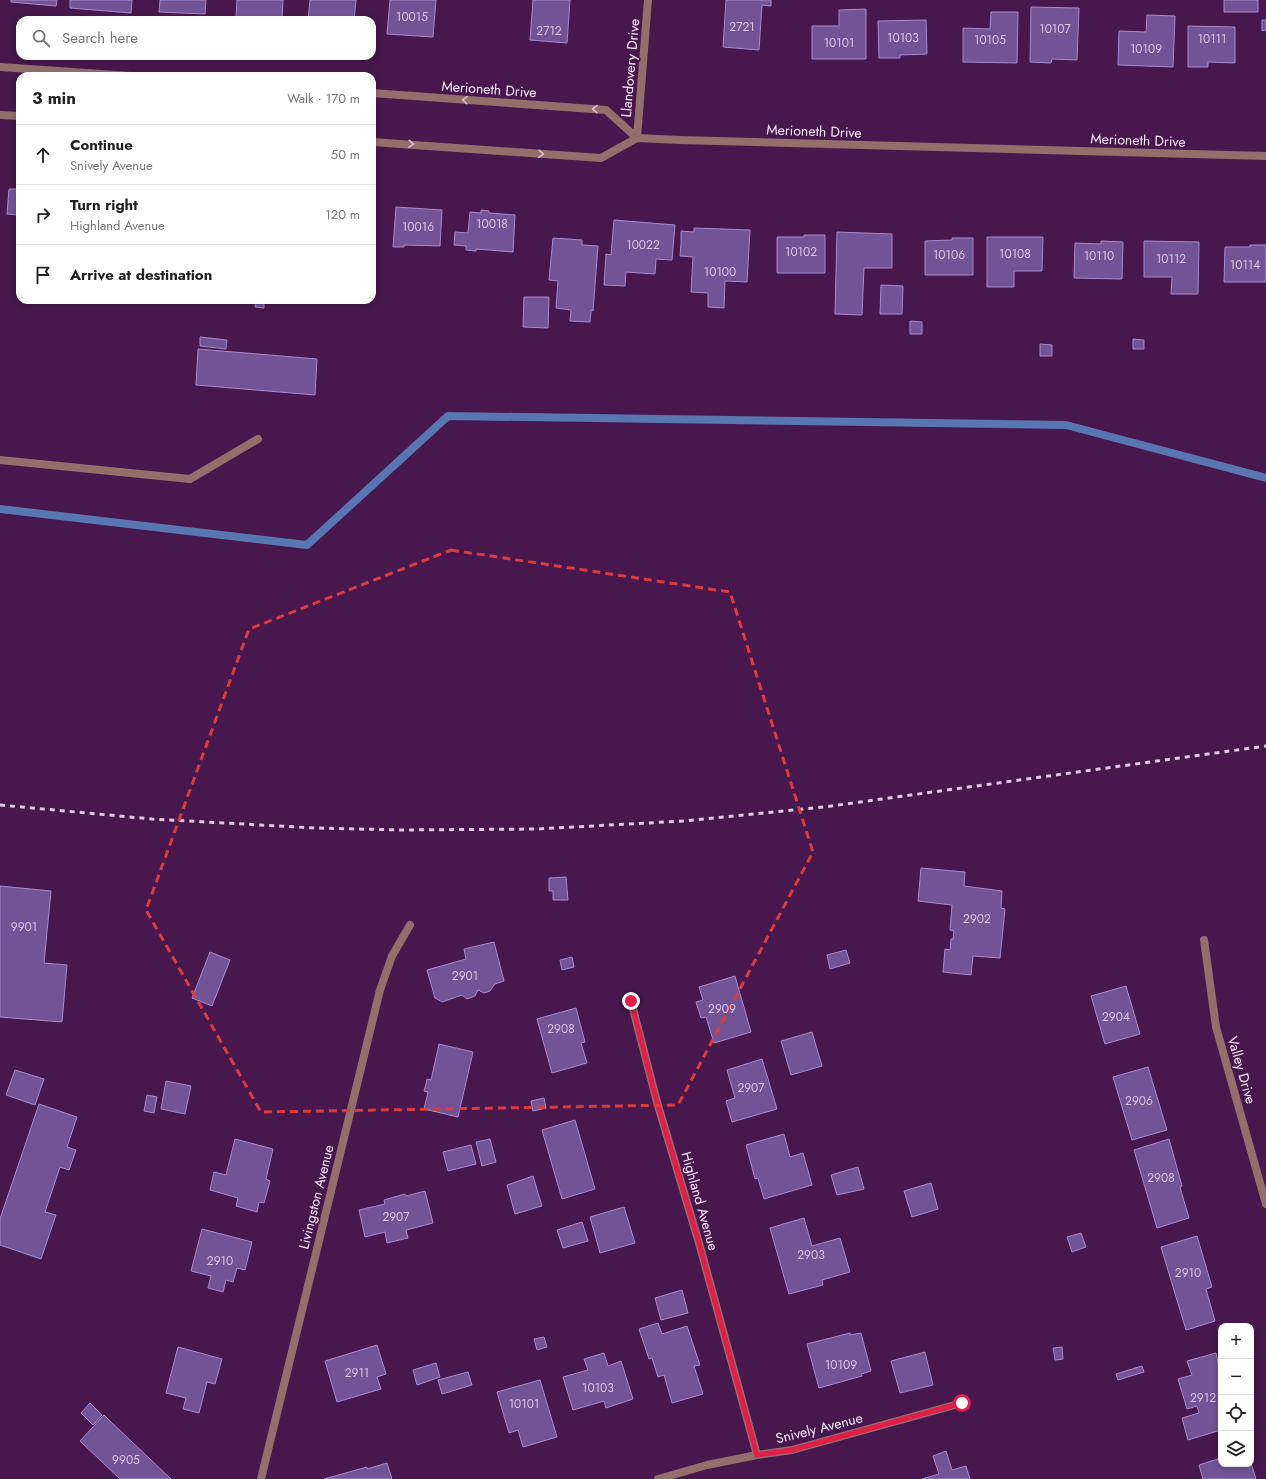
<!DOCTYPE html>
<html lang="en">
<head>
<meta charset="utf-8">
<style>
	:root { --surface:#fff; --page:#f2f2f2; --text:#202124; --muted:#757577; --line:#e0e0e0 }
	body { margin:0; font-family:Jost,sans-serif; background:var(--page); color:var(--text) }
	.controls { position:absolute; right:12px; bottom:12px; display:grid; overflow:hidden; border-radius:8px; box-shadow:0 2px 6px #0003 }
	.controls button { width:36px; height:36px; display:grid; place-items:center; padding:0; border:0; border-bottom:1px solid var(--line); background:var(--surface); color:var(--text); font:20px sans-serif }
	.stop { position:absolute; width:12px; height:12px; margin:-9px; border:3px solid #e11d48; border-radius:50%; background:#fff }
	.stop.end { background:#e11d48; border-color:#fff; box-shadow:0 1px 4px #0008 }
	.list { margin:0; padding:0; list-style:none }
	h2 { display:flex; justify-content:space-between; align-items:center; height:52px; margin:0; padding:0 16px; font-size:17px }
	h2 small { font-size:13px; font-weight:400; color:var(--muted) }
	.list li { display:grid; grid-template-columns:26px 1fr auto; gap:12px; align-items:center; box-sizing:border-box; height:60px; padding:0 16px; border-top:1px solid var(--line) }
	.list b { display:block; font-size:15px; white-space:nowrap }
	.list p { margin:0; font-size:13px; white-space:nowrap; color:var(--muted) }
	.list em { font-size:13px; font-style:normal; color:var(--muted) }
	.icon { flex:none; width:22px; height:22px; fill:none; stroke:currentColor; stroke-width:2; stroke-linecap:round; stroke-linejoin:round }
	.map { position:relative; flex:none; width:1266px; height:1479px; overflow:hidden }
	.search { position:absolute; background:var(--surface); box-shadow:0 2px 6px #0003; left:16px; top:16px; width:360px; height:44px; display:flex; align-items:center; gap:10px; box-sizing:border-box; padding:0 14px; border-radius:12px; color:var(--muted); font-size:15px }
	.panel { position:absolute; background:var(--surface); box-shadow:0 2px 6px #0003; left:16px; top:72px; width:360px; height:232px; border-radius:12px }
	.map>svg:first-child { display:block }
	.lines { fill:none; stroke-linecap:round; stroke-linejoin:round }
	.stream { stroke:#5876b2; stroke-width:8 }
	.building { fill:#725496; stroke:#a88ad1 }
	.lane { stroke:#936e6b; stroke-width:8 }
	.street { stroke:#936e6b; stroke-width:8 }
	.rail { stroke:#dec7e1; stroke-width:3; stroke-dasharray:5 5; stroke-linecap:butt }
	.oneway { stroke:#d7bfcb }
	.route { stroke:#e11d48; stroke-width:5 }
	.marked { fill:none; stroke:#da3b3d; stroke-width:3; stroke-dasharray:8 5; stroke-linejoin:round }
	.labels { text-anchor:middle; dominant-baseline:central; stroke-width:3.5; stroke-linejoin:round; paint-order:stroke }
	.number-label { font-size:12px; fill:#dac4e4 }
	.street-label { font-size:14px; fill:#fceafe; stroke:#48174d }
</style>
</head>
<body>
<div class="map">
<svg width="1266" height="1479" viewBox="0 0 1266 1479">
	<rect width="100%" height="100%" fill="#48174d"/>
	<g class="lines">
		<path class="stream" d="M0 509 307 545 448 416 1066 425 1266 478"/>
	</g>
	<path class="building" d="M11 0H57L56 6 11 2Z
		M70 0H132L131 13 70 8Z
		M160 0H206L205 14 159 12Z
		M237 0H283L282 20 236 18Z
		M310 0H356L354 20H308Z
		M390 0H436L433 37 387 34Z
		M533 0H570L567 43 530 40Z
		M726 0H771V6L762 5 759 50 723 47Z
		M1224 0H1258V12H1224Z
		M1031 7 1079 8 1077 60 1052 59 1051 63 1030 62Z
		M866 9V59H812V26H839V10Z
		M991 12H1018L1017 63 963 62V28L990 29Z
		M1147 15 1175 16 1173 67 1118 65 1119 31 1146 32Z
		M926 20 927 54 900 55V58H879L878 21Z
		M1262 20H1266V30L1262 31Z
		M1188 26 1235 27V63L1208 62V67H1188Z
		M9 189H20V221H19V215L7 214Z
		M396 207 442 210 440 246 404 245V247H393Z
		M481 210 489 211V213L515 215 513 252 476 249V251L466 250V246L454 245 455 232 468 233 470 212 481 213Z
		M614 220 675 225 672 260 656 259 655 274 626 272 625 286 604 285 606 254 611 255Z
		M694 228 750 230 747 282 725 281 724 308 708 307V293L691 292 693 257 680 256 681 244V231L694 232Z
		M837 232 892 234V268H864L862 315 835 314Z
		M804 235H825V273H777V237H804Z
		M987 237H1043L1042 271H1014V287H987Z
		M553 238 582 240V245L598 246 593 311 591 310 590 322 570 321 571 310 556 308 558 281 549 280Z
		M952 238H973V275H925V241L952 240Z
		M1101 241 1123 242 1122 279 1074 278 1075 243 1101 244Z
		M1144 241 1199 242 1198 294H1171L1172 277H1144Z
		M1250 245H1266V282H1224L1225 247H1250Z
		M881 285 903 286 902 314H880Z
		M524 297H549L548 328 523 327Z
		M256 300H264V308L255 307Z
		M910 321 922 322V334H910Z
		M200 337 227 340 226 349 200 346Z
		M1133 339 1144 340V349H1133Z
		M1040 344 1052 345V356H1040Z
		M198 349 317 359 315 395 196 385Z
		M921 868 965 872 964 886 1002 891 1001 908 1005 909 1000 958 973 956 971 975 943 972 945 949 950 950 951 939H953L954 931 950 930 952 905 918 901Z
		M566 877 568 900H553V891H549V878Z
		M0 886 51 891 44 963 67 965 62 1022 0 1017Z
		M494 942 504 981 495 984 490 991 484 993 478 990 475 996 467 999 462 995 442 1002 435 998 427 970 466 959 464 949Z
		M846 950 850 963 830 969 827 955Z
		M210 952 230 960 212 1006 192 998Z
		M572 957 574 967 562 970 560 960Z
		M735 976 751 1032 714 1043 706 1017 701 1018 696 1002 703 1000 699 987Z
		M1126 986 1140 1034 1105 1044 1091 996Z
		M576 1008 585 1042 581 1043 587 1063 552 1073 537 1019Z
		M812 1032 822 1066 791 1075 781 1041Z
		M439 1044 473 1052 458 1117 424 1109 428 1092 424 1091 426 1084 427 1079 431 1080Z
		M762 1059 777 1109 732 1122 726 1101 735 1098 727 1070Z
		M1148 1067 1167 1130 1132 1140 1113 1077Z
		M15 1070 44 1079 35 1105 6 1095Z
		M166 1081 191 1086 185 1114 161 1109Z
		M147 1095 157 1097 154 1113 144 1111Z
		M544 1098 546 1108 533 1111 531 1101Z
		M39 1104 77 1117 67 1147 76 1150 69 1170 60 1167 45 1212 56 1215 41 1259 0 1245V1219Z
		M575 1120 595 1189 562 1199 542 1130Z
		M784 1134 790 1157 803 1153 812 1185 764 1199 758 1178 755 1179 746 1145Z
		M235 1139 273 1149 266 1179 270 1181 264 1203 259 1202 257 1212 236 1206 238 1198 210 1190 214 1172 226 1175Z
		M490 1139 496 1162 482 1166 476 1142Z
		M1169 1139 1182 1186 1180 1187 1189 1218 1157 1228 1134 1150Z
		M471 1145 476 1164 448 1171 443 1152Z
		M858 1167 864 1189 837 1195 831 1175Z
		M533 1176 542 1206 515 1214 507 1185Z
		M931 1183 938 1209 912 1217 904 1191Z
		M425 1191 433 1223 406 1230 408 1238 387 1243 385 1232 365 1237 359 1210 385 1204 384 1200 405 1194 406 1196Z
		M624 1207 635 1243 600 1253 590 1217Z
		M804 1218 812 1246 840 1238 850 1272 822 1280 823 1285 789 1294 770 1228Z
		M582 1222 588 1241 563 1248 557 1230Z
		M202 1229 252 1242 245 1270 237 1268 233 1282 226 1280 223 1292 208 1288 211 1276 191 1271Z
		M1081 1233 1086 1247 1072 1252 1067 1237Z
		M1197 1236 1212 1287 1206 1289 1215 1321 1186 1330 1161 1247Z
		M682 1290 688 1313 661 1320 655 1298Z
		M658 1323 662 1334 687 1326 700 1365 694 1366 703 1394 672 1403 664 1375 658 1377 652 1358 649 1359 639 1329Z
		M850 1333V1335L861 1333 871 1371 861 1374 862 1376 819 1388 807 1344Z
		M544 1337 547 1347 537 1350 534 1339Z
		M377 1345 386 1374 377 1377 381 1389 337 1402 325 1361Z
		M178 1347 222 1359 215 1384 207 1382 199 1413 183 1409 186 1398 166 1393Z
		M1062 1347 1063 1359 1055 1360 1053 1348Z
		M925 1352 933 1385 900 1393 891 1361Z
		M604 1353 608 1366 621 1361 633 1399 606 1408 604 1401 573 1410 563 1377 588 1370 584 1359Z
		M1216 1353 1219 1367H1221V1430L1188 1440 1182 1418 1199 1413 1197 1406 1187 1409 1178 1379 1192 1375 1187 1361Z
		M436 1363 440 1377 417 1385 413 1370Z
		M1142 1366 1144 1372 1118 1380 1116 1374Z
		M468 1372 472 1385 442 1394 438 1380Z
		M540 1380 557 1437 523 1447 518 1430 509 1433 497 1392Z
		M90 1403 102 1415 93 1425 81 1413Z
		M104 1415 109 1420 171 1479H120L80 1441Z
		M946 1451 952 1470 966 1466 970 1479H922L939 1474 933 1456Z
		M1221 1458V1464H1251V1463L1256 1479H1203L1199 1465Z
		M387 1463 392 1479H324L367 1467V1469Z"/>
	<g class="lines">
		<path class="lane" d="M0 460 190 479 258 439"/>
		<path class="street" d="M0 67 131 76
			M372 93 606 110 637 138 680 140 1266 156
			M0 115 20 116
			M637 138 648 0
			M372 142 601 158 637 138
			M1204 940 1216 1027 1266 1204
			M631 1001 657 1102 699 1243 757 1455
			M261 1479 380 990 392 956 410 925
			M658 1479 707 1465 757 1455 792 1450 962 1403"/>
		<path class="rail" d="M0 805 152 819 315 828 401 830 537 829 684 821 824 807 1266 746"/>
	</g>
	<defs><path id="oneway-chevron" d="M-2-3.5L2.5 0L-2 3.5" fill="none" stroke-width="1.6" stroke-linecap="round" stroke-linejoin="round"/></defs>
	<g class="oneway">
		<use href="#oneway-chevron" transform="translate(465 100) rotate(-176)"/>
		<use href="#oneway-chevron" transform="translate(595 109) rotate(-176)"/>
		<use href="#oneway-chevron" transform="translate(411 144) rotate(4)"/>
		<use href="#oneway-chevron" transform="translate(541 154) rotate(4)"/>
	</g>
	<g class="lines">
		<path class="route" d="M631 1001 657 1102 699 1243 757 1455 792 1450 962 1403"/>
	</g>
	<path class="marked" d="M451 550 730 592 813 852 678 1105 261 1112 146 910 249 629Z"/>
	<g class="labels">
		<g class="number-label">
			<text x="412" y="17">10015</text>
			<text x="742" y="27">2721</text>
			<text x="1055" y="29">10107</text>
			<text x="549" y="31">2712</text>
			<text x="903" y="38">10103</text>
			<text x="1212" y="39">10111</text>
			<text x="990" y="40">10105</text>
			<text x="839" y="43">10101</text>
			<text x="1146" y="49">10109</text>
			<text x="492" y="224">10018</text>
			<text x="418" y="227">10016</text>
			<text x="643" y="245">10022</text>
			<text x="801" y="252">10102</text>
			<text x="1015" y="254">10108</text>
			<text x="949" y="255">10106</text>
			<text x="1099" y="256">10110</text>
			<text x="1171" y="259">10112</text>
			<text x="1245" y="265">10114</text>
			<text x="720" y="272">10100</text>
			<text x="977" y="919">2902</text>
			<text x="24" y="927">9901</text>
			<text x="465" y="976">2901</text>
			<text x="722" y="1009">2909</text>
			<text x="1116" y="1017">2904</text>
			<text x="561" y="1029">2908</text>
			<text x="751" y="1088">2907</text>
			<text x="1139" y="1101">2906</text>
			<text x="1161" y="1178">2908</text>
			<text x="396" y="1217">2907</text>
			<text x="811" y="1255">2903</text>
			<text x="220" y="1261">2910</text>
			<text x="1188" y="1273">2910</text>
			<text x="841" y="1365">10109</text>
			<text x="357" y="1373">2911</text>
			<text x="598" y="1388">10103</text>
			<text x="1203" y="1398">2912</text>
			<text x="524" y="1404">10101</text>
			<text x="126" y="1460">9905</text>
		</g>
		<g class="street-label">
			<text transform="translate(630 68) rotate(-85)">Llandovery Drive</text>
			<text transform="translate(489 89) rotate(4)">Merioneth Drive</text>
			<text transform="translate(814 131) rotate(2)">Merioneth Drive</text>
			<text transform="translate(1138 140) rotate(2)">Merioneth Drive</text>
			<text transform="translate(1242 1070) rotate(74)">Valley Drive</text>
			<text transform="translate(316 1197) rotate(-76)">Livingston Avenue</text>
			<text transform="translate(700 1201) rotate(74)">Highland Avenue</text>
			<text transform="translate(819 1428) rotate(-14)">Snively Avenue</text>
		</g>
	</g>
</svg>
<div class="controls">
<button>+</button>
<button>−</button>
<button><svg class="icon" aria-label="locate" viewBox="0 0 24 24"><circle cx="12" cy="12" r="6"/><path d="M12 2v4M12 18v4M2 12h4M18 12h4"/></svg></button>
<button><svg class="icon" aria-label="layers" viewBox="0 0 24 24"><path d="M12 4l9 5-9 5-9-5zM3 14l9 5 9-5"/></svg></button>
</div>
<div class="stop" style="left:962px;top:1403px"></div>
<div class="stop end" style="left:631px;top:1001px"></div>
<div class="search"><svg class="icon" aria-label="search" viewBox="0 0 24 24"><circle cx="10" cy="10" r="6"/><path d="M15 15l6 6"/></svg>Search here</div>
<section class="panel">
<h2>3 min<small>Walk · 170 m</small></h2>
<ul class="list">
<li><svg class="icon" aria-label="ahead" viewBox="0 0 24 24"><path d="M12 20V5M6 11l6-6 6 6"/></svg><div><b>Continue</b><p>Snively Avenue</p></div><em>50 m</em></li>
<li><svg class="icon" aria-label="right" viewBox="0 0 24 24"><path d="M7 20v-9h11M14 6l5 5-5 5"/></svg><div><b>Turn right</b><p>Highland Avenue</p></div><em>120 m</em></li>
<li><svg class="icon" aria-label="arrive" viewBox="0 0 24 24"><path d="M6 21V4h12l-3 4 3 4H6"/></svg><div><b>Arrive at destination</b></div></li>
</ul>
</section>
</div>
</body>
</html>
